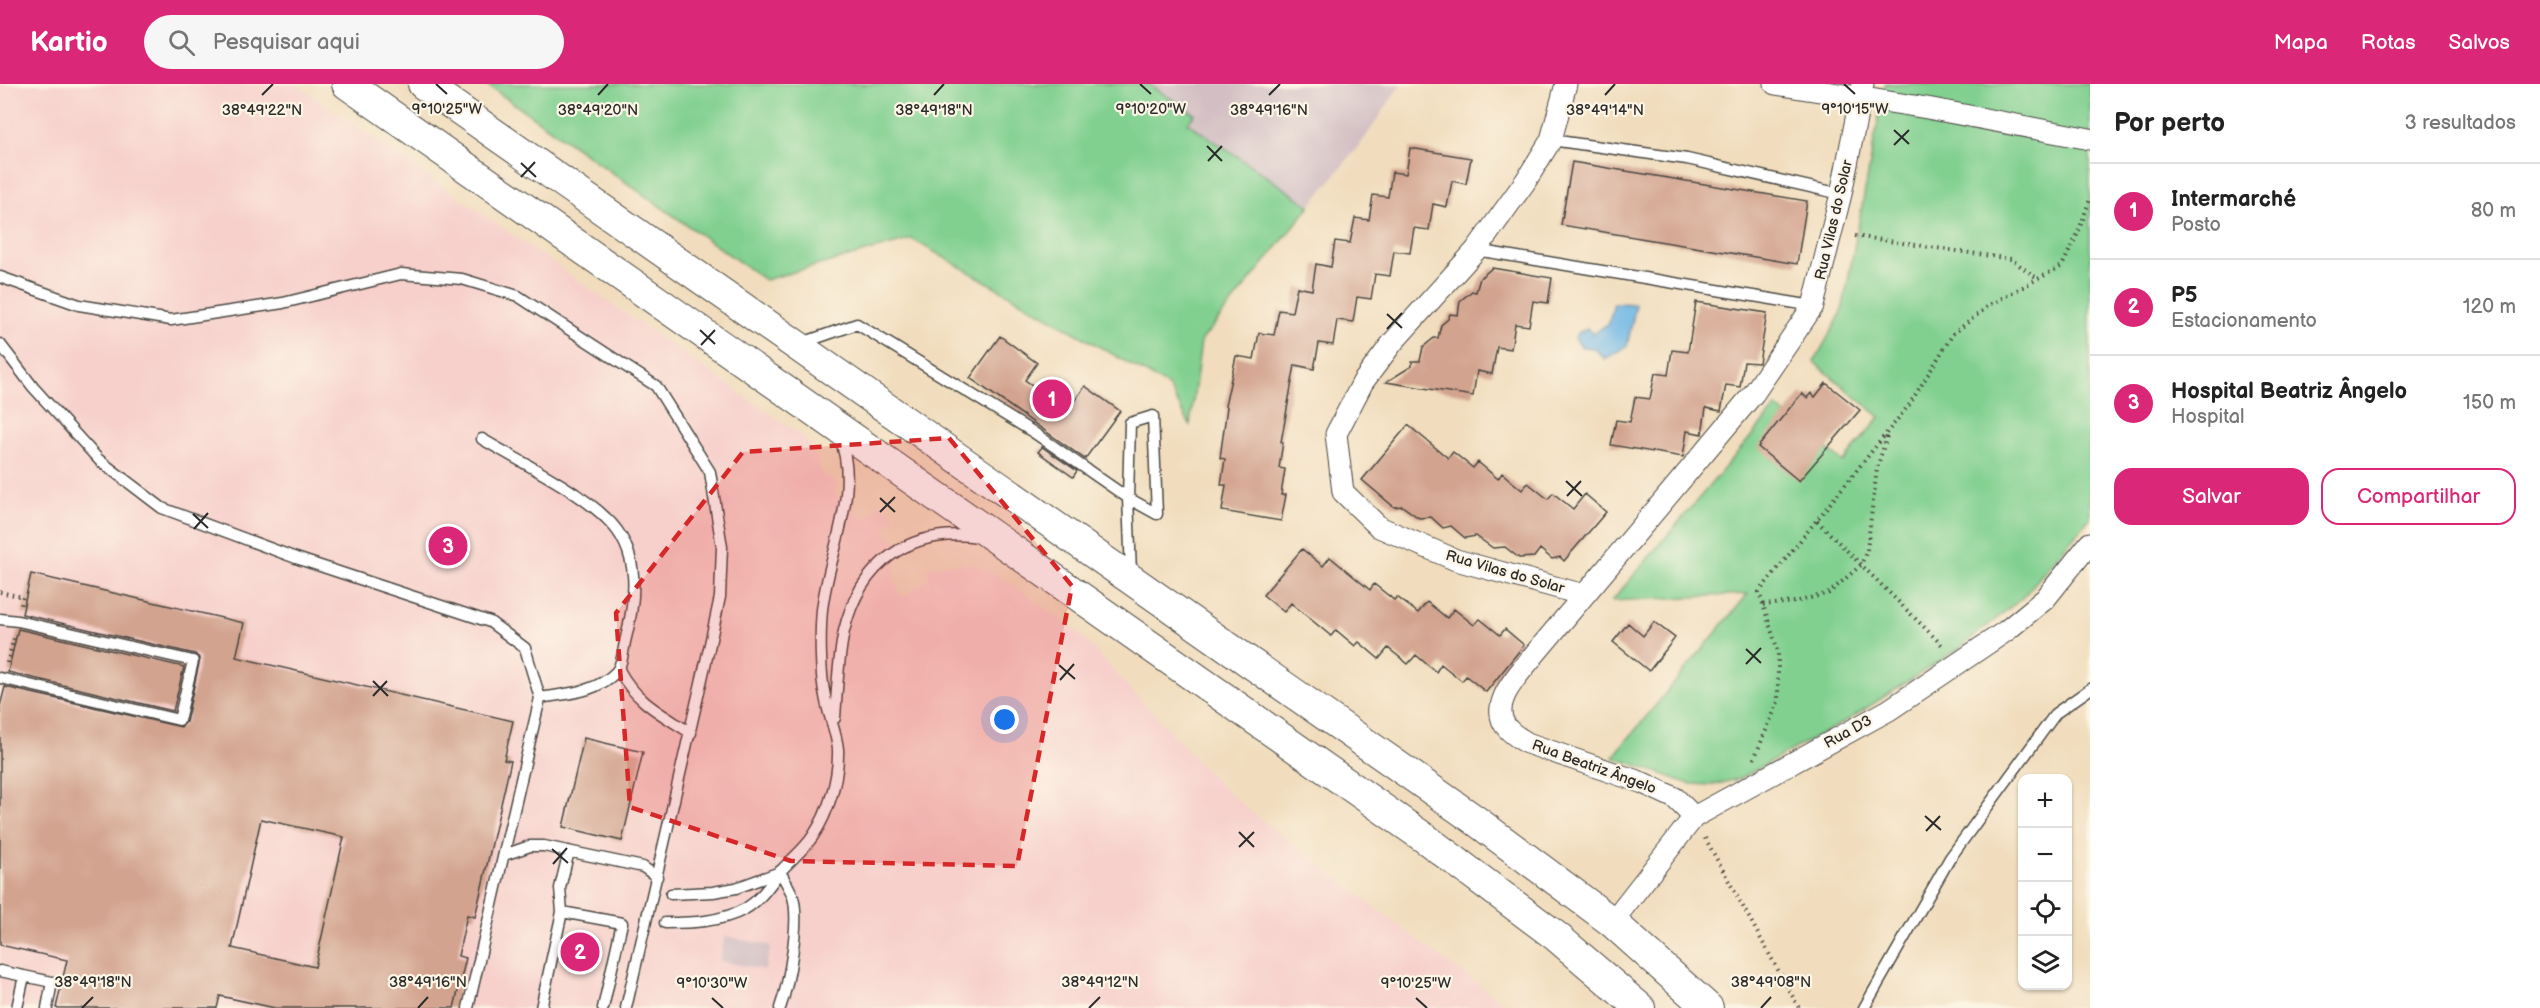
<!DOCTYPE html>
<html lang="pt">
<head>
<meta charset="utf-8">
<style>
	:root { --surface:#fff; --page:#f6f6f6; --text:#222; --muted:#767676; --line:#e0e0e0; --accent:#db2777 }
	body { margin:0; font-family:"Balsamiq Sans",sans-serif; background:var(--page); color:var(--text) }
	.controls { position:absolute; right:18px; bottom:18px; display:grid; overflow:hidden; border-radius:12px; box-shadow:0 2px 4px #0004 }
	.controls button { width:54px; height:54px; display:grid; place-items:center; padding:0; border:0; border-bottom:2px solid var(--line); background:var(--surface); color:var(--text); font:30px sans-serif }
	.you { position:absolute; left:1005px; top:636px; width:21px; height:21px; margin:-15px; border:4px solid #fff; border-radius:50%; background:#1a73e8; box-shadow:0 0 0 9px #1a73e833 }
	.badge { display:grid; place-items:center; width:39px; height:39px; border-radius:50%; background:var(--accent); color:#fff; font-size:20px; font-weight:700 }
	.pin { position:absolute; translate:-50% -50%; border:3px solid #fff; box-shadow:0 2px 6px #0006 }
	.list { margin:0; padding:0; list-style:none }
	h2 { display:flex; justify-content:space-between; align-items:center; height:78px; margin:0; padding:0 24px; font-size:26px }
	h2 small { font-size:20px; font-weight:400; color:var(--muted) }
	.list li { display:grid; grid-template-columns:39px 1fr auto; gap:18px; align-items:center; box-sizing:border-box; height:96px; padding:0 24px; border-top:2px solid var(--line) }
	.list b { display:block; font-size:22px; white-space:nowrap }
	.list p { margin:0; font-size:20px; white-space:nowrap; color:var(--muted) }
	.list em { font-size:20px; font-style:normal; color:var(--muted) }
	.actions { display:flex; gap:12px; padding:18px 24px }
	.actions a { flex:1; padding:14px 0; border:2px solid var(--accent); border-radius:18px; text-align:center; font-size:21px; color:var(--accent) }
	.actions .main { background:var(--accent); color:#fff }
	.icon { flex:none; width:33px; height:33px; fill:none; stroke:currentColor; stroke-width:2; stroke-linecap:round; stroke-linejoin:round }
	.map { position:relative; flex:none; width:2090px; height:924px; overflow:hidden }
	header { display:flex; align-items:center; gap:36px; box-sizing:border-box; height:84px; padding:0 30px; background:var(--accent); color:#fff }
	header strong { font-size:28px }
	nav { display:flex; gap:33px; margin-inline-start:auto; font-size:21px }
	.search { width:420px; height:54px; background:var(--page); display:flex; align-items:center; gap:15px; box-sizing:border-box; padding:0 21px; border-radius:33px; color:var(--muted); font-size:22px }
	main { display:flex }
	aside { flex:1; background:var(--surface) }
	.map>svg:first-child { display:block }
	.built { fill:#f7d0cc }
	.industrial { fill:#d2bec3 }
	.green { fill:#81d090; stroke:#567e5e; stroke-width:1.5 }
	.water { fill:#6db6e5; stroke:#4c7088; stroke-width:1.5 }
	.building { fill:#d2a38e; fill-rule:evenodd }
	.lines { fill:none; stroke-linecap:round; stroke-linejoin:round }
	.service-casing { stroke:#494641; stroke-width:13 }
	.minor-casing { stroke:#494641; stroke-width:23 }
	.secondary-casing { stroke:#494641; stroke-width:32 }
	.path { stroke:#494641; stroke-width:4; stroke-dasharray:1.5 4.5; stroke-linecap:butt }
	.service { stroke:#fff; stroke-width:10 }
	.minor { stroke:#fff; stroke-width:21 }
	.secondary { stroke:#fff; stroke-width:30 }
	.marked { fill:#d62828; fill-opacity:0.2; stroke:#d62828; stroke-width:4.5; stroke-dasharray:12 8; stroke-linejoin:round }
	.ticks { fill:none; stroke:#2b2b2b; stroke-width:2 }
	.labels { text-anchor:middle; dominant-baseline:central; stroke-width:4.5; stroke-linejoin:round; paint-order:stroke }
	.street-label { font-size:15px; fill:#2b2b2b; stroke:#fcf5e5 }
	.ticks-label { font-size:15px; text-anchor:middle; fill:#2b2b2b; stroke:#fcf5e5; stroke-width:4.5; stroke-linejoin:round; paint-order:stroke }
</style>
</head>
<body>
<header>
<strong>Kartio</strong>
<div class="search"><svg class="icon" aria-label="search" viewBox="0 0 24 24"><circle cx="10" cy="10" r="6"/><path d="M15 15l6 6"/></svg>Pesquisar aqui</div>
<nav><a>Mapa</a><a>Rotas</a><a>Salvos</a></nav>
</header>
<main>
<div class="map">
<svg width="2090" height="924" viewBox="0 0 2090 924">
	<rect width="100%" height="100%" fill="#fcf5e5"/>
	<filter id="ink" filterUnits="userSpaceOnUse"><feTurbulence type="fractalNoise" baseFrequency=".0167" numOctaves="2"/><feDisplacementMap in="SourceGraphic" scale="12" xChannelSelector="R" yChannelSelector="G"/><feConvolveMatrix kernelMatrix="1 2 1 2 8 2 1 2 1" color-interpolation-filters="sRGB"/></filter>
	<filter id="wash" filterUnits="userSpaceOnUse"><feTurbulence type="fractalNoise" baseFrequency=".008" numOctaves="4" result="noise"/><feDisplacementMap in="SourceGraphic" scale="24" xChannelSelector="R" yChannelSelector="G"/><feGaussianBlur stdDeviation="1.35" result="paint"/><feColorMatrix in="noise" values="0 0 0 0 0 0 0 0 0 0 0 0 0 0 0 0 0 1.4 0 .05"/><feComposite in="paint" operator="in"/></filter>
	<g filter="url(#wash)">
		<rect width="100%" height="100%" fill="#f1ddbd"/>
		<path class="built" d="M0 0H296L802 352 811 362 822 388 836 400 835 411 867 435 881 419 896 432 883 447 896 457 894 495 899 502 896 505 902 513 930 494 925 485 948 480 973 481 989 486 1016 503 1077 547 1220 701 1254 730 1427 863 1511 924H0Z"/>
		<path class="industrial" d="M1148 0H1401L1365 54 1310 122 1187 39 1194 30Z
			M725 852 771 862 765 886 720 877Z"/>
		<path class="green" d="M486 0H1148L1195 30 1188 39 1310 122 1201 257 1190 341 1168 302 912 155 765 196Z
			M1885 0H2090V434L2023 513 1960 564 1851 634 1741 694 1714 701 1690 700 1613 673 1748 510 1612 517 1776 323 1843 378 1880 333 1814 278 1842 228Z"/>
		<path class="water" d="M1614 219 1636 220 1627 262 1605 275 1594 264 1581 263 1575 254 1578 249 1587 244 1593 250 1609 239Z"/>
		<g id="blocks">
			<path class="building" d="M1410 64 1471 74 1466 100 1452 97 1447 123 1433 120 1429 146 1414 144 1410 169 1394 167 1390 192 1375 190 1371 215 1357 213 1353 238 1337 236 1333 261 1319 259 1314 285 1295 281 1281 358H1283L1279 384 1285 385 1281 411H1286L1281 437 1222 427 1226 401H1221L1225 375 1220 374 1227 323 1225 322 1236 272 1254 275 1259 249 1274 251 1279 226 1292 228 1297 203 1312 206 1316 180 1331 183 1335 157 1350 159 1355 134 1369 136 1373 111 1388 113 1392 88 1406 90Z
				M1572 78 1807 117 1797 180 1561 141Z
				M1492 184 1552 194 1548 219 1533 217 1529 242 1515 240 1511 265 1497 263 1492 290 1477 287 1473 312 1386 298 1412 282V277H1420L1423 263 1434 254H1438L1441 241 1448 235 1450 230 1458 231 1460 217 1472 207 1476 208 1480 194Z
				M1696 218 1767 229 1759 279 1744 278 1740 303 1726 301 1721 327 1706 324 1702 350 1687 347 1683 373 1611 361 1616 336 1630 338 1635 313 1650 315 1655 289 1668 291 1672 266 1688 268Z
				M1000 252 1037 279 1025 296 1068 326 1085 302 1120 327 1085 375 970 294Z
				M1826 299 1860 326 1799 397 1758 363 1802 309 1807 314 1811 309 1815 313Z
				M1408 341 1448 374 1453 368 1473 384 1478 378 1498 395 1502 389 1522 406 1528 399 1548 415 1553 409 1573 425 1585 410 1606 428 1564 477 1560 473 1552 475 1540 465 1534 473 1519 474 1505 463 1493 464 1476 452 1465 454 1451 442 1443 444 1431 433 1419 434 1402 422 1394 423 1362 396Z
				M1042 363 1077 387 1073 393 1038 368Z
				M1302 465 1323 482 1330 473 1370 506 1374 500 1394 516 1397 513 1418 529 1427 518 1447 534 1454 525 1474 541 1480 535 1500 551 1505 545 1524 561 1486 608 1466 592 1462 597 1441 580 1436 588 1416 571 1408 580 1388 564 1379 575 1359 558 1355 562 1336 546 1331 552 1291 519 1284 528 1263 511Z
				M31 490 244 539 236 573 513 637 504 676 511 677 475 833 467 831 458 872 466 874 454 924H275L220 912 217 924H56L67 876 0 861V622L5 603 181 643 186 638 200 575 195 570 22 530ZM261 735 344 753 315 883 232 864Z
				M1654 538 1675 554 1649 587 1613 558 1628 539 1643 552Z
				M18 545 184 583 173 627 8 588Z
				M584 654 643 668 622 757 563 743Z"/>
		</g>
	</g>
	<g filter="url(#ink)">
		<use href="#blocks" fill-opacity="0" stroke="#494641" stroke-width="1.5"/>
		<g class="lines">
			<defs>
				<path id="service" d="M1551 56 1687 75 1841 110
					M1476 166 1813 222
					M0 193 79 221 171 236 283 219 401 190 462 195 518 212 656 302 710 388 722 463 720 513 710 560 626 924
					M802 259 857 240 1033 348 1128 414 1131 489
					M0 260 33 303 99 376 162 424 296 474 490 538 525 564 540 614 468 924
					M1153 332 1157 430 1128 414 1130 339Z
					M482 355C519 377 576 405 606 434 642 467 636 515 625 558 623 567 622 582 616 588 596 609 568 609 540 614
					M0 535 18 537 193 577 179 636 0 594
					M619 586C637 619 660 629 691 649
					M835 634C837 606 838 576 844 547 860 479 910 443 979 453
					M504 771 530 762H544L643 783 657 793
					M671 810 713 808 736 804 780 788
					M562 828 560 804 569 767
					M665 839C691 839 721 838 745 825 760 816 769 802 779 789 790 776 804 766 813 752 829 728 839 694 838 665 836 646 828 631 825 612 820 590 820 548 822 526 828 469 862 408 839 352
					M0 887 52 898 47 924
					M17 924 24 892
					M541 924 562 828 622 839 603 924
					M780 924C789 899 800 838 793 813 790 804 784 796 780 787
					M1864 924 1950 774 2056 629 2090 605"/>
				<path id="minor" d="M1566 0 1551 56 1525 98 1476 166 1393 258 1363 298 1336 350 1343 408 1379 443 1456 476 1584 511
					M1775 0 1927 24 2090 55
					M1694 733 1675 714 1643 699 1527 659C1521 655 1513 651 1508 645 1486 621 1520 589 1534 571L1754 309 1813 222 1841 110 1863 0
					M1612 838 1694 733 1889 626 2006 547 2045 515 2090 459"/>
				<path id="secondary" d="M347 0 1426 755 1557 853 1640 924
					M423 0 1475 736 1612 838 1708 924"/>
			</defs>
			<use href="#service" class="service-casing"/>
			<use href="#minor" class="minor-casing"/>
			<use href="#secondary" class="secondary-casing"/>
			<path class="path" d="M1855 152 2011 175 2038 195
				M1817 437 1944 563
				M0 508 23 513 21 521
				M1763 521 1795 518 1829 509 1861 481 1867 466 1877 384 1887 352
				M7 579 14 554
				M1754 675 1778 618V567L1759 508 1909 321 1953 250 1991 220 2062 182 2078 149 2090 115
				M1705 754 1799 924"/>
			<use href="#service" class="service"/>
			<use href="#minor" class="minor"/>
			<use href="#secondary" class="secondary"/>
		</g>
	</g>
	<path class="marked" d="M949 354 1072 502 1017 782 791 777 630 723 616 529 743 368Z"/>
	<path class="ticks" d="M436 0 447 10M1140 0 1151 10M1844 0 1855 10M262 11 273 0M598 11 608 0M934 11 944 0M1269 11 1280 0M1605 11 1615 0M1894 46 1909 60M1894 61 1909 46M1207 62 1222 77M1208 77 1222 62M521 79 536 93M521 93 535 78M1387 230 1402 244M1387 245 1402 229M700 246 715 260M701 261 715 246M1566 397 1582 412M1567 412 1581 397M880 414 895 428M880 428 895 413M193 430 208 444M194 445 208 429M1746 565 1761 579M1746 580 1761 564M1059 581 1075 595M1060 596 1074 580M373 597 388 612M373 612 387 597M1925 732 1941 746M1926 747 1940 732M1239 748 1254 763M1239 763 1254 748M552 765 568 779M553 780 567 764M712 914 723 924M1416 914 1427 924M82 924 93 913M418 924 428 913M1089 924 1100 913M1761 924 1771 913"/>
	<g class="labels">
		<g class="street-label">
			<text transform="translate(1834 136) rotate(-77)">Rua Vilas do Solar</text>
			<text transform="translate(1505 488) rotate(16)">Rua Vilas do Solar</text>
			<text transform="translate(1848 648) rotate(-29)">Rua D3</text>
			<text transform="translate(1594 683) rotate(20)">Rua Beatriz Ângelo</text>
		</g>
	</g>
	<g class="ticks-label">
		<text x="447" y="30">9°10'25"W</text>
		<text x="1151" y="30">9°10'20"W</text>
		<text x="1855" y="30">9°10'15"W</text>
		<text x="262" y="31">38°49'22"N</text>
		<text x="598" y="31">38°49'20"N</text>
		<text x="934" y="31">38°49'18"N</text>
		<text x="1269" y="31">38°49'16"N</text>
		<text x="1605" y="31">38°49'14"N</text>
		<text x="93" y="903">38°49'18"N</text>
		<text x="428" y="903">38°49'16"N</text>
		<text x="1100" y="903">38°49'12"N</text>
		<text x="1771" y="903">38°49'08"N</text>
		<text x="712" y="904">9°10'30"W</text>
		<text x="1416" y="904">9°10'25"W</text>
	</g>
</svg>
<div class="controls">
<button>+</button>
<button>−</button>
<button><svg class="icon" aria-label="locate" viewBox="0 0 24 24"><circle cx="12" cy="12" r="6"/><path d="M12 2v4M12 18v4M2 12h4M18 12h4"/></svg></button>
<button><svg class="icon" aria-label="layers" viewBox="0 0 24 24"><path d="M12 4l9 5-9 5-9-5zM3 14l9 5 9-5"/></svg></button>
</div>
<div class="you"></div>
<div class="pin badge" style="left:1052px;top:315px">1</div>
<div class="pin badge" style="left:580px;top:868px">2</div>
<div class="pin badge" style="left:448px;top:462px">3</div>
</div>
<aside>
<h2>Por perto<small>3 resultados</small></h2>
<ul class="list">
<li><span class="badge">1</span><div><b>Intermarché</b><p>Posto</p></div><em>80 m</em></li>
<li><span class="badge">2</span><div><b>P5</b><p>Estacionamento</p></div><em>120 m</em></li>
<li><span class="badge">3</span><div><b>Hospital Beatriz Ângelo</b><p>Hospital</p></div><em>150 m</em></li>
</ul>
<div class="actions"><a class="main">Salvar</a><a>Compartilhar</a></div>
</aside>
</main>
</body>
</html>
